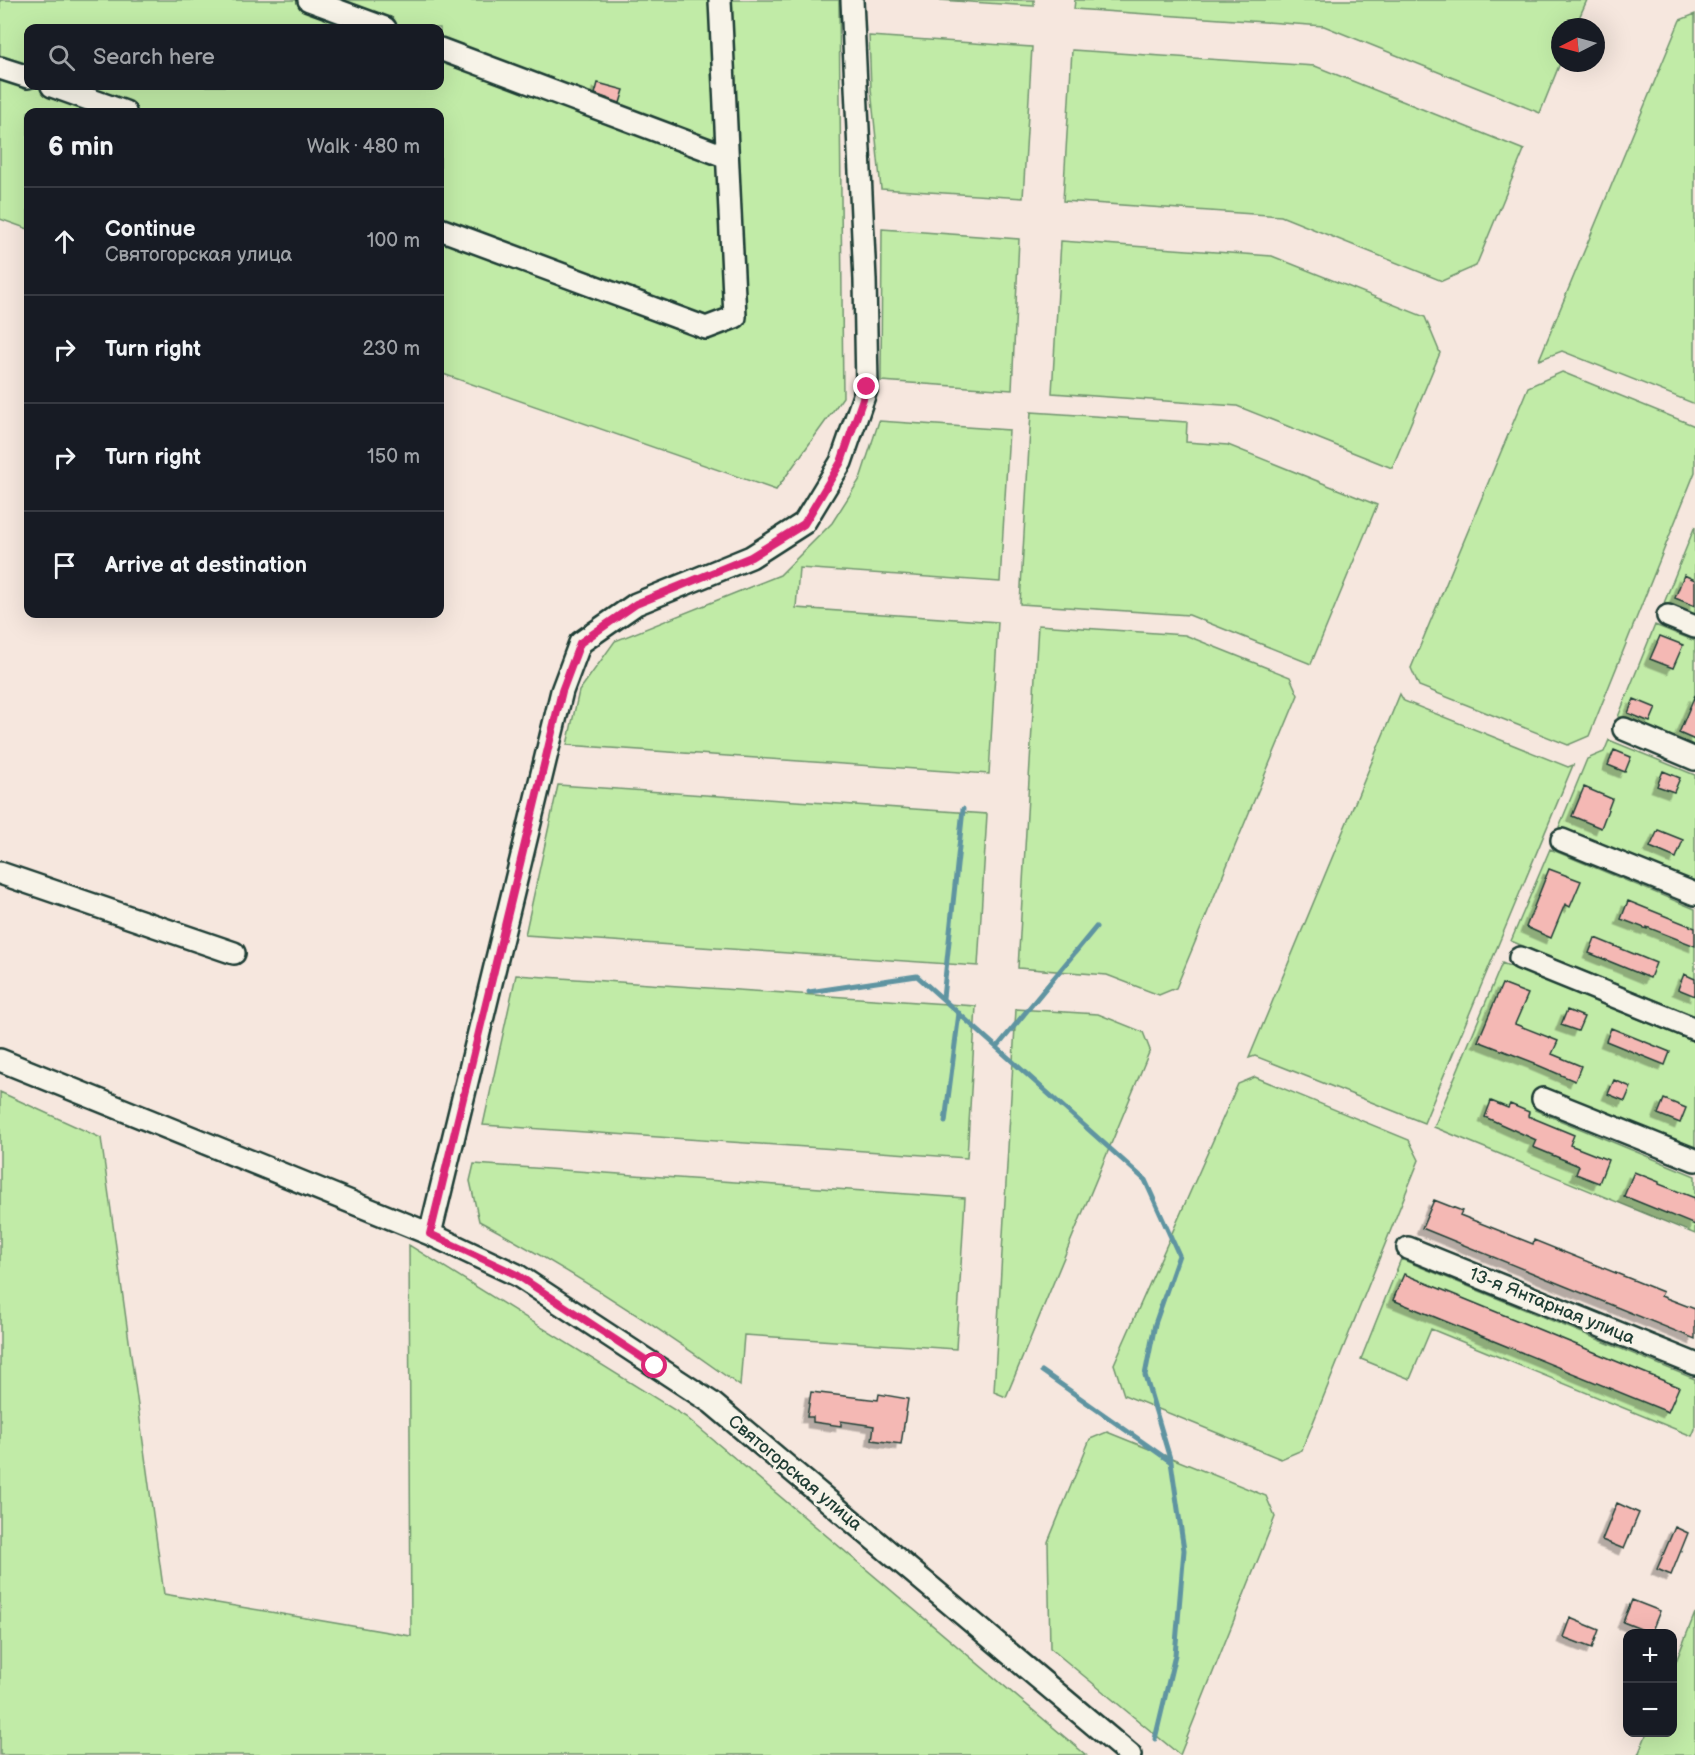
<!DOCTYPE html>
<html lang="en">
<head>
<meta charset="utf-8">
<style>
	:root { --surface:#171b24; --page:#20242c; --text:#f1f3f6; --muted:#9ea1a6; --line:#363941 }
	body { margin:0; font-family:"Balsamiq Sans",sans-serif; background:var(--page); color:var(--text) }
	.controls { position:absolute; right:18px; bottom:18px; display:grid; overflow:hidden; border-radius:12px; box-shadow:0 6px 24px #0002 }
	.controls button { width:54px; height:54px; display:grid; place-items:center; padding:0; border:0; border-bottom:2px solid var(--line); background:var(--surface); color:var(--text); font:30px sans-serif }
	.compass { position:absolute; left:1551px; top:18px; width:54px; height:54px; border-radius:50%; background:var(--surface); box-shadow:0 6px 24px #0002; rotate:264deg }
	.stop { position:absolute; width:18px; height:18px; margin:-14px; border:4px solid #db2777; border-radius:50%; background:#fff }
	.stop.end { background:#db2777; border-color:#fff; box-shadow:0 2px 6px #0008 }
	.list { margin:0; padding:0; list-style:none }
	h2 { display:flex; justify-content:space-between; align-items:center; height:78px; margin:0; padding:0 24px; font-size:26px }
	h2 small { font-size:20px; font-weight:400; color:var(--muted) }
	.list li { display:grid; grid-template-columns:39px 1fr auto; gap:18px; align-items:center; box-sizing:border-box; height:108px; padding:0 24px; border-top:2px solid var(--line) }
	.list b { display:block; font-size:22px; white-space:nowrap }
	.list p { margin:0; font-size:20px; white-space:nowrap; color:var(--muted) }
	.list em { font-size:20px; font-style:normal; color:var(--muted) }
	.icon { flex:none; width:33px; height:33px; fill:none; stroke:currentColor; stroke-width:2; stroke-linecap:round; stroke-linejoin:round }
	.map { position:relative; flex:none; width:1695px; height:1755px; overflow:hidden }
	.search { position:absolute; background:var(--surface); box-shadow:0 6px 24px #0002; left:24px; top:24px; width:420px; height:66px; display:flex; align-items:center; gap:15px; box-sizing:border-box; padding:0 21px; border-radius:12px; color:var(--muted); font-size:22px }
	.panel { position:absolute; background:var(--surface); box-shadow:0 6px 24px #0002; left:24px; top:108px; width:420px; height:510px; border-radius:12px }
	.map>svg:first-child { display:block }
	.green { fill:#c1eba7; stroke:#70946e; stroke-width:1.5; fill-rule:evenodd }
	.lines { fill:none; stroke-linecap:round; stroke-linejoin:round }
	.stream { stroke:#5e94a1; stroke-width:5 }
	.building { fill:#f4b8b4; stroke:#1f3d34; stroke-width:1.5; filter:url(#shadow) }
	.minor-casing { stroke:#1f3d34; stroke-width:26 }
	.minor { stroke:#f7f3e8; stroke-width:21 }
	.route { stroke:#db2777; stroke-width:8 }
	.labels { text-anchor:middle; dominant-baseline:central; stroke-width:6; stroke-linejoin:round; paint-order:stroke }
	.street-label { font-size:18px; fill:#1f3d34; stroke:#f7f3e8 }
</style>
</head>
<body>
<div class="map">
<svg width="1695" height="1755" viewBox="0 0 1695 1755">
	<defs>
		<filter id="shadow"><feDropShadow dx="-5.5" dy="5.5" stdDeviation="0" flood-color="#0004"/></filter>
	</defs>
	<rect width="100%" height="100%" fill="#f6e7de"/>
	<filter id="ink" filterUnits="userSpaceOnUse"><feTurbulence type="fractalNoise" baseFrequency=".0167" numOctaves="2"/><feDisplacementMap in="SourceGraphic" scale="12" xChannelSelector="R" yChannelSelector="G"/><feConvolveMatrix kernelMatrix="1 2 1 2 8 2 1 2 1" color-interpolation-filters="sRGB"/></filter>
	<g filter="url(#ink)">
		<path class="green" d="M0 0H839L843 397 776 490 440 373V112H28V229L0 219ZM28 28H440V86H28Z
			M939 0H1034V6Z
			M1075 0H1587L1575 27H1560V63L1540 113 1324 26 1074 9Z
			M1695 14V404L1562 351 1539 360 1680 20Z
			M869 36 1032 47 1023 198 881 189 871 89Z
			M1072 50 1315 66 1524 150 1476 266 1442 281 1281 216 1063 201Z
			M882 229 1019 239 1012 390 881 381Z
			M1061 241 1272 256 1425 317 1440 353 1392 468 1237 406 1052 393Z
			M1562 372 1695 426V472L1589 736 1568 745 1419 686 1411 668 1528 387Z
			M1031 412 1187 422 1186 442 1228 445 1377 505 1311 664 1189 615 1020 604Z
			M879 421 1009 430 1000 582 799 568 796 608 998 622 989 774 567 745 579 691 615 641 780 575 832 523 860 479Z
			M1695 526V615L1664 603Z
			M1038 625 1185 635 1290 677 1298 695 1176 988 1159 995 1107 975 1018 968Z
			M1655 625 1695 641V749L1618 717Z
			M1400 694 1404 701 1568 767 1573 765 1424 1123 1255 1056 1249 1058Z
			M1609 740 1695 775V882L1559 827 1587 759 1604 752Z
			M558 785 987 814 978 966 525 935Z
			M1550 849 1695 909V1016L1511 941Z
			M1502 963 1695 1042V1150L1544 1088 1535 1110 1695 1176V1234L1434 1127Z
			M516 975 976 1006 967 1158 483 1125Z
			M1016 1009 1098 1014 1143 1032 1150 1050 1006 1397 994 1392Z
			M1255 1077 1409 1140 1419 1160 1302 1450 1281 1459 1124 1395 1114 1364 1238 1084Z
			M0 1092 101 1138 164 1594 411 1636 409 1245 686 1417 1086 1755H0Z
			M474 1164 965 1198 956 1349 744 1335 740 1386C657 1326 570 1270 479 1221L470 1181Z
			M1401 1259 1695 1379V1429L1692 1436 1431 1329 1410 1379 1361 1359Z
			M1107 1432 1266 1496 1275 1517 1180 1755 1050 1648 1048 1542 1090 1439Z
			M1695 1613V1755H1638L1647 1733 1672 1732 1673 1669Z"/>
		<g class="lines">
			<path class="stream" d="M809 992 917 976 1145 1180 1179 1255 1155 1324 1145 1375 1171 1462 1184 1550 1175 1655 1155 1739
				M943 998 963 809
				M997 1047 1096 927
				M945 1122 959 1013
				M1042 1371 1171 1462"/>
		</g>
		<path class="building" d="M598 83 624 90 620 103 595 94Z
			M1684 575 1695 580V606L1675 598Z
			M1660 636 1683 645 1673 668 1650 659Z
			M1695 695V740L1679 733Z
			M1634 699 1656 708 1650 722 1628 713Z
			M1614 750 1631 757 1625 772 1608 765Z
			M1663 771 1680 778 1674 792 1657 786Z
			M1584 787 1612 799 1601 828 1572 816Z
			M1658 830 1683 840 1676 858 1650 847Z
			M1549 869 1581 881 1570 907 1565 904 1551 938 1526 927Z
			M1628 901 1695 928V946L1647 927V929L1621 919Z
			M1595 938 1656 963 1650 978 1589 953Z
			M1684 974 1695 979V996L1678 989Z
			M1502 984 1528 994 1515 1024 1558 1041 1552 1054 1581 1066 1575 1081 1535 1064V1063L1478 1041Z
			M1567 1010 1584 1017 1578 1031 1561 1025Z
			M1611 1028 1670 1052 1665 1065 1606 1041Z
			M1614 1080 1631 1087 1625 1101 1608 1094Z
			M1664 1099 1686 1108 1680 1123 1658 1114Z
			M1491 1101 1508 1108 1510 1104 1529 1112 1528 1116 1574 1135 1570 1145 1608 1160 1599 1183 1576 1174 1579 1166 1533 1147 1536 1140 1485 1117Z
			M1634 1172 1659 1182V1184L1695 1198V1225L1624 1196Z
			M1434 1200 1462 1211 1460 1215 1533 1244 1534 1240 1663 1292 1661 1296 1695 1309V1339L1422 1228Z
			M1404 1274 1679 1387 1668 1412 1393 1300Z
			M811 1392 878 1400 879 1394 908 1399 901 1444 872 1440 874 1426 841 1421V1426L813 1422V1417H807Z
			M1617 1503 1639 1513 1624 1549 1602 1540Z
			M1675 1527 1688 1533 1671 1575 1657 1569Z
			M1632 1600 1660 1611 1651 1633 1623 1622Z
			M1570 1618 1599 1630 1592 1648 1563 1637Z"/>
		<g class="lines">
			<defs>
				<path id="minor" d="M309 0 385 28
					M440 49 727 157
					M0 68 28 77
					M52 86 125 112
					M440 229 706 328 735 317 720 0
					M1668 616 1695 627
					M1624 729 1695 759
					M1562 840 1695 894
					M0 873 234 953
					M1520 958 1695 1029
					M0 1060 430 1234 517 1275 712 1403 1130 1755
					M1543 1099 1695 1160
					M430 1234 562 691 580 643 636 604 751 557 804 523 841 462 867 387 865 280 852 0
					M1408 1248 1695 1364"/>
			</defs>
			<use href="#minor" class="minor-casing"/>
			<use href="#minor" class="minor"/>
		</g>
	</g>
	<g class="lines" filter="url(#ink)">
		<path class="route" d="M655 1366 517 1275 430 1234 562 691 580 643 636 604 751 557 804 524 841 462 867 387"/>
	</g>
	<g class="labels">
		<g class="street-label">
			<text transform="translate(1552 1306) rotate(22)">13-я Янтарная улица</text>
			<text transform="translate(795 1473) rotate(40)">Святогорская улица</text>
		</g>
	</g>
</svg>
<div class="controls">
<button>+</button>
<button>−</button>
</div>
<svg class="compass" viewBox="-18 -18 36 36"><path d="M0-13l5 13h-10z" fill="#e53935"/><path d="M0 13l5-13h-10z" fill="#9ea1a6"/></svg>
<div class="stop" style="left:655px;top:1366px"></div>
<div class="stop end" style="left:867px;top:387px"></div>
<div class="search"><svg class="icon" aria-label="search" viewBox="0 0 24 24"><circle cx="10" cy="10" r="6"/><path d="M15 15l6 6"/></svg>Search here</div>
<section class="panel">
<h2>6 min<small>Walk · 480 m</small></h2>
<ul class="list">
<li><svg class="icon" aria-label="ahead" viewBox="0 0 24 24"><path d="M12 20V5M6 11l6-6 6 6"/></svg><div><b>Continue</b><p>Святогорская улица</p></div><em>100 m</em></li>
<li><svg class="icon" aria-label="right" viewBox="0 0 24 24"><path d="M7 20v-9h11M14 6l5 5-5 5"/></svg><div><b>Turn right</b></div><em>230 m</em></li>
<li><svg class="icon" aria-label="right" viewBox="0 0 24 24"><path d="M7 20v-9h11M14 6l5 5-5 5"/></svg><div><b>Turn right</b></div><em>150 m</em></li>
<li><svg class="icon" aria-label="arrive" viewBox="0 0 24 24"><path d="M6 21V4h12l-3 4 3 4H6"/></svg><div><b>Arrive at destination</b></div></li>
</ul>
</section>
</div>
</body>
</html>
